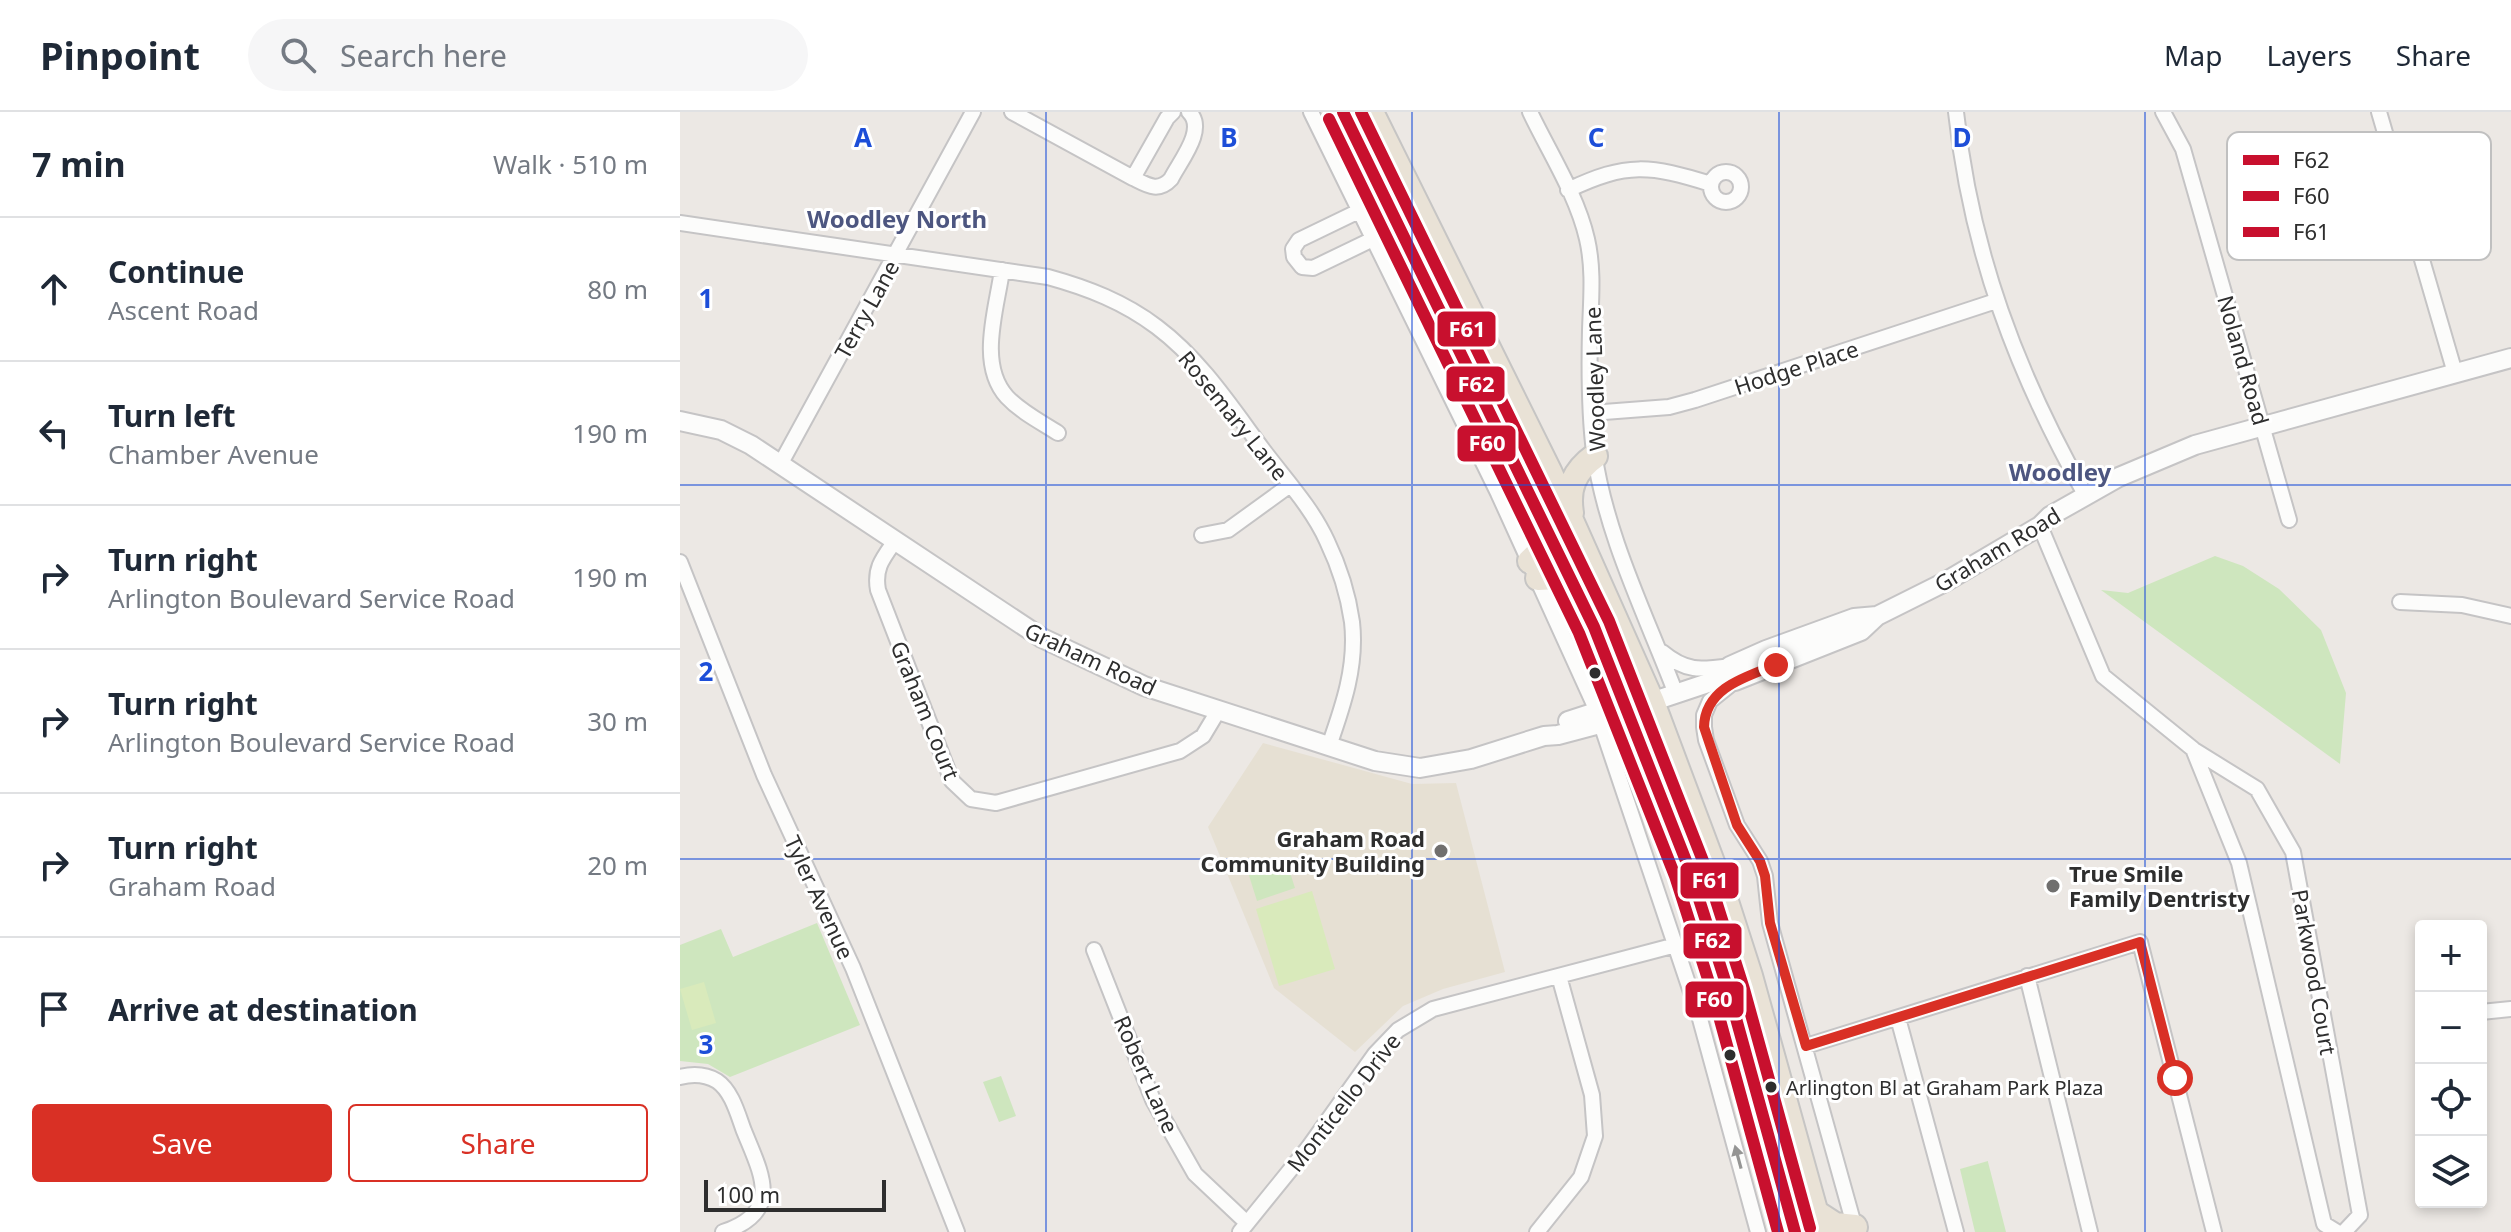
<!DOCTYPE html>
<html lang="en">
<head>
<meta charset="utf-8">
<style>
	:root { --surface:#fff; --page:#f6f6f7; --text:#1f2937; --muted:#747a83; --line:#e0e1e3; --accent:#d93025 }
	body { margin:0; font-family:"Noto Sans",sans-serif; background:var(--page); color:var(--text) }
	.controls { position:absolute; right:24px; bottom:24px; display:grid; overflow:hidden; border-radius:8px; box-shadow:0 4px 12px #0003 }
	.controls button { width:72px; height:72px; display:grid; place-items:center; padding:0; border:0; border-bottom:2px solid var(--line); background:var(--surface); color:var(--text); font:40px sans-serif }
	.scale { position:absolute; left:24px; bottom:20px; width:182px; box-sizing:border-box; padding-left:8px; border:4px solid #2e2e2e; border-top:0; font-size:22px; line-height:28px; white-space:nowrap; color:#2e2e2e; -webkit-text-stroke:6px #fff; paint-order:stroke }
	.stop { position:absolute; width:24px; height:24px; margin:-18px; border:6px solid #d93025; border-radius:50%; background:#fff }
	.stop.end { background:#d93025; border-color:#fff; box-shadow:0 2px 8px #0008 }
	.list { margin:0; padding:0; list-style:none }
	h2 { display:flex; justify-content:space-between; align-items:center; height:104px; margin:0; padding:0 32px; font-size:34px }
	h2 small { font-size:26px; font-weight:400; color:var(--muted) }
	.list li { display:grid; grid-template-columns:52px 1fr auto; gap:24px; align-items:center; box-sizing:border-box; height:144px; padding:0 32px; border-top:2px solid var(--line) }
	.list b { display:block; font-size:30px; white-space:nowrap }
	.list p { margin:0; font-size:26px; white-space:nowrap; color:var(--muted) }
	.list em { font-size:26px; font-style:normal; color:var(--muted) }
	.actions { display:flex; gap:16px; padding:24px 32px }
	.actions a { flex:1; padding:18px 0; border:2px solid var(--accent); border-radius:8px; text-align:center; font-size:28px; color:var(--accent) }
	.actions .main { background:var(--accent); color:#fff }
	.icon { flex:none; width:44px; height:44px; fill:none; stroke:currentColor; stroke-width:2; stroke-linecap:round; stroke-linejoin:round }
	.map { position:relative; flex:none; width:1831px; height:1120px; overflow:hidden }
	header { display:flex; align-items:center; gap:48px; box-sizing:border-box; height:112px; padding:0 40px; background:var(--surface); border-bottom:2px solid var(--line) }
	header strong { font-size:38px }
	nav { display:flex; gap:44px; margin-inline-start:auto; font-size:28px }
	.search { width:560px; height:72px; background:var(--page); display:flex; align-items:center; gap:20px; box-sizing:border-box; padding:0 28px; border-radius:44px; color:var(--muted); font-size:30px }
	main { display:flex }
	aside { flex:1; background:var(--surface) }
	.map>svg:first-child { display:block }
	.education { fill:#e6e0d3 }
	.green { fill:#cee6be }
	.pitch { fill:#d9eabb }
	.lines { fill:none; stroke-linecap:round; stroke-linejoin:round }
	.minor-casing { stroke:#c5c4c5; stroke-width:18 }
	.tertiary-casing { stroke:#c5c4c5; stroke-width:22 }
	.trunk-casing { stroke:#c6c5c4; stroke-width:28 }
	.minor { stroke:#fcfcfb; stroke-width:14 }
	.tertiary { stroke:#fcfcfb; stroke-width:18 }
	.trunk { stroke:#e9e2d6; stroke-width:24 }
	.bus-1-casing { stroke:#fff; stroke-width:18 }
	.bus-2-casing { stroke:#fff; stroke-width:18 }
	.bus-3-casing { stroke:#fff; stroke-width:18 }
	.bus-1 { stroke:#c8102e; stroke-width:12 }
	.bus-2 { stroke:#c8102e; stroke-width:12 }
	.bus-3 { stroke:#c8102e; stroke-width:12 }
	.oneway { fill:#959594 }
	.route { stroke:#d93025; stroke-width:10 }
	.grid { fill:none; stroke:#1d4ed8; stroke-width:2; stroke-opacity:0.55 }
	.bus-dot { fill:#2e2e2e; stroke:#fff; stroke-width:3 }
	.poi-dot { fill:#706f6e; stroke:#fff; stroke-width:3 }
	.labels { text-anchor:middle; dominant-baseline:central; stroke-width:6; stroke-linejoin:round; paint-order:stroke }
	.bus-label { font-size:20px; fill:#2e2e2e; stroke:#fff; text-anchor:start }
	.street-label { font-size:22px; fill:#2e2e2e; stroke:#fff }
	.poi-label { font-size:22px; font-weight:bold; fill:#2e2e2e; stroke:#fff; text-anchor:end }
	.neighbourhood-label { font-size:24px; font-weight:bold; fill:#4d5680; stroke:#fff }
	.key { fill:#fff; stroke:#c0c0c0; stroke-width:2 }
	.key-label { font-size:22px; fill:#2e2e2e }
	.grid-label { font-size:26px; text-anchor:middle; font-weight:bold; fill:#1d4ed8; stroke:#fff; stroke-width:6; stroke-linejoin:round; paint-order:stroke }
	.line-badge { stroke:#fff; stroke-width:3 }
	.badge-label { font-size:22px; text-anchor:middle; font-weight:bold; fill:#fff }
</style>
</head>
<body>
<header>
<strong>Pinpoint</strong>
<div class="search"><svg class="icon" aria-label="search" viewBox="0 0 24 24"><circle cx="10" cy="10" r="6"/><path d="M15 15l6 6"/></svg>Search here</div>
<nav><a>Map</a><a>Layers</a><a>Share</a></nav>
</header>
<main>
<aside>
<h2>7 min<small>Walk · 510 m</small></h2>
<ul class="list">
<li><svg class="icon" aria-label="ahead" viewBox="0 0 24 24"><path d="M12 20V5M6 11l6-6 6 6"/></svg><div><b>Continue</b><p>Ascent Road</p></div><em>80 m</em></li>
<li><svg class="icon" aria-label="left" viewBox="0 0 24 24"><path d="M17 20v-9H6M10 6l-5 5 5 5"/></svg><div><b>Turn left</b><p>Chamber Avenue</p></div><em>190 m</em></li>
<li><svg class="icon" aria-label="right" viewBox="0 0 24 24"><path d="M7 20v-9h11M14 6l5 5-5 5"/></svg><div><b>Turn right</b><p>Arlington Boulevard Service Road</p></div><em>190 m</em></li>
<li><svg class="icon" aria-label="right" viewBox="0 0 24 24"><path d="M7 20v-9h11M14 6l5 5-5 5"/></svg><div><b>Turn right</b><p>Arlington Boulevard Service Road</p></div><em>30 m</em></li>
<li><svg class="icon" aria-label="right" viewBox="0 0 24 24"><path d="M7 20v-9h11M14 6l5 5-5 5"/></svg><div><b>Turn right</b><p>Graham Road</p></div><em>20 m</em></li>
<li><svg class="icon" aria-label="arrive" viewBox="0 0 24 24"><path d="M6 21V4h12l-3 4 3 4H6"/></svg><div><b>Arrive at destination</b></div></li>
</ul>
<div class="actions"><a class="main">Save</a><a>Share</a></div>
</aside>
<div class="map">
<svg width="1831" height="1120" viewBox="0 0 1831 1120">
	<rect width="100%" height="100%" fill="#ece8e4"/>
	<path class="education" d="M583 631 732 672 776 671 825 860 763 877 723 894 675 940 594 876 528 715Z"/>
	<path class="green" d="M1535 444 1563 454 1599 477 1641 518 1666 581 1660 652 1421 478 1448 481Z
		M606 748 615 776 577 789 566 754 580 750 582 756Z
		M137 811 180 913 50 965 28 952 0 949V833L41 817 53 845Z
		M321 964 336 1004 319 1010 303 970Z
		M1308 1049V1050L1326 1120H1295L1280 1057Z"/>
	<path class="pitch" d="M632 779 655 857 599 874 576 797Z
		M24 870 36 911 12 918 0 877Z"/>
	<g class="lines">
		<defs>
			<path id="minor" d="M332 0 453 66
				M493 0 487 6 453 66C467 73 478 81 491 67 500 49 527 17 509 0
				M631 0 818 381 917 599
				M850 0C869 40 897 83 907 127 914 157 911 188 910 218 909 259 909 300 914 340 926 424 966 503 996 582
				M1276 0C1291 140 1337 262 1406 384
				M1483 0 1503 37 1609 408
				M1699 0 1775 261
				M1031 75a15 15 0 1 1 30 0a15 15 0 1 1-30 0Z
				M888 78C947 50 970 53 1031 72
				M679 99 619 128 613 137 614 145 622 155 633 156 693 127
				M0 111 368 165C408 176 444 190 477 215 521 248 552 296 584 339 606 368 632 396 647 429 659 454 668 482 672 510 677 554 663 594 649 634
				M322 158C317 196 297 252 327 285 341 300 361 310 378 321
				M911 301 989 295 1015 288 1316 189
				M101 351 293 0
				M1360 414 1423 564 1513 637 1559 751 1644 1112 1657 1120
				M522 423 548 418 610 373
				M215 429C203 446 194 456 198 478L272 669 291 687 316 691 500 639 523 624 538 599
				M0 450 84 663 173 856 277 1120
				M1720 490 1782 493 1831 504
				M982 540C1006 560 1020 558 1050 554
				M1055 569 1030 589 1024 603V615L1026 628 1057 713 1080 749 1085 764 1090 811 1176 1120
				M921 612 1020 907 1078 1120
				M1514 638 1577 677 1613 740 1680 1103 1664 1120
				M414 838 473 988 515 1062 567 1111
				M1347 864 1410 1120
				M1801 900 1831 897
				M1218 906 1276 1120
				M1126 934 1460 830 1534 1120
				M0 965C12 962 25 962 37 969 52 979 58 1003 64 1019 82 1063 103 1100 43 1120
				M560 1120 628 1036 695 942 718 918 753 897 996 833
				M857 1120 901 1065 915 1024 912 983 879 864"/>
			<path id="tertiary" d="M0 309 41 318 71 333 362 526 464 574 695 649 740 656 791 647 864 624 878 623 927 610 947 598 1037 568 1055 569 1181 519 1197 504 1265 470 1360 414 1370 404 1439 365 1515 333 1831 246
				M1037 568 1050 554 1086 538 1174 506 1197 504
				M888 609 928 596 947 598"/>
			<path id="trunk" d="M663 0 914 515 1010 759 1049 881 1115 1120
				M691 0 869 359 972 590 1042 777 1070 864 1141 1120
				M891 401C887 376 894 359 915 344
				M850 449C865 437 865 425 861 407
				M858 466 877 465 897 479
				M1135 1100 1155 1113 1175 1115"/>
		</defs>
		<use href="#minor" class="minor-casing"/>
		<use href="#tertiary" class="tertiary-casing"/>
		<use href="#trunk" class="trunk-casing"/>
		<use href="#minor" class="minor"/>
		<use href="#tertiary" class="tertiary"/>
		<use href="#trunk" class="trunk"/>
		<defs>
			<path id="bus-1" d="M663 0 914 515 1010 759 1049 881 1115 1120"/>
			<path id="bus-2" d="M649 7 899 521 995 764 1034 886 1098 1120"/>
			<path id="bus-3" d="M681 0 929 509 1025 754 1064 877 1130 1116"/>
		</defs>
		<use href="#bus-1" class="bus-1-casing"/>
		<use href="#bus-2" class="bus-2-casing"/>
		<use href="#bus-3" class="bus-3-casing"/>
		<use href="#bus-1" class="bus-1"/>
		<use href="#bus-2" class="bus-2"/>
		<use href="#bus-3" class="bus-3"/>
	</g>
	<defs><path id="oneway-solid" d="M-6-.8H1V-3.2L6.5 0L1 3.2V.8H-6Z" transform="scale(2)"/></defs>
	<use class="oneway" href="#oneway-solid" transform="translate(1058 1045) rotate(-105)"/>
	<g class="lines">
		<path class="route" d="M1096 553C1065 565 1025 576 1024 615L1057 713 1080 749 1085 764 1090 811 1126 934 1460 830 1495 966"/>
	</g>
	<path class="grid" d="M366 0V1120M732 0V1120M1099 0V1120M1465 0V1120M0 373H1831M0 747H1831"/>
	<g class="bus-dot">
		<circle cx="915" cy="561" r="7"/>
		<circle cx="1050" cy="943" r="7"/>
		<circle cx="1091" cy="975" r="7"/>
	</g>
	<g class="poi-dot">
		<circle cx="761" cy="739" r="8"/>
		<circle cx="1373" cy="774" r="8"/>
	</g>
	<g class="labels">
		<g class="bus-label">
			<text x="1106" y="975">Arlington Bl at Graham Park Plaza</text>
		</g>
		<g class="street-label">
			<text transform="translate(186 197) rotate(-61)">Terry Lane</text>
			<text transform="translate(1564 248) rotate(74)">Noland Road</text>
			<text transform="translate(1116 255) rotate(-18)">Hodge Place</text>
			<text transform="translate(914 267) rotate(-92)">Woodley Lane</text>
			<text transform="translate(554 303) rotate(51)">Rosemary Lane</text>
			<text transform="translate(1317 437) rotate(-31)">Graham Road</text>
			<text transform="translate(411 546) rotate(25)">Graham Road</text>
			<text transform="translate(246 598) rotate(68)">Graham Court</text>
			<text transform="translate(140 785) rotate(65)">Tyler Avenue</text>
			<text transform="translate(1635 860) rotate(80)">Parkwood Court</text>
			<text transform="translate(467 962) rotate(66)">Robert Lane</text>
			<text transform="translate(663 990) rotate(-52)">Monticello Drive</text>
		</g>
		<g class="poi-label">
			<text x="745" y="726">Graham Road<tspan x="745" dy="25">Community Building</tspan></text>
			<text x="1389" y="761" text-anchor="start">True Smile<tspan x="1389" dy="25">Family Dentristy</tspan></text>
		</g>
		<g class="neighbourhood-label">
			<text x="217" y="106">Woodley North</text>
			<text x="1380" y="359">Woodley</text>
		</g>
	</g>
	<rect x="1547" y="20" width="264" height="128" rx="12" class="key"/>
	<rect x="1563" y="43" width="36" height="10" fill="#c8102e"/>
	<rect x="1563" y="79" width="36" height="10" fill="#c8102e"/>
	<rect x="1563" y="115" width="36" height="10" fill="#c8102e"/>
	<g class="key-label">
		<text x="1613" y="56">F62</text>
		<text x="1613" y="92">F60</text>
		<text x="1613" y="128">F61</text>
	</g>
	<g class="grid-label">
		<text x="183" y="35">A</text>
		<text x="549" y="35">B</text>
		<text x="916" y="35">C</text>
		<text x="1282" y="35">D</text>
		<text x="26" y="196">1</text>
		<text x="26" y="569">2</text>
		<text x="26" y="942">3</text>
	</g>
	<g class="line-badge">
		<rect x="756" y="198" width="61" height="38" rx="8" fill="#c8102e"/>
		<rect x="765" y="253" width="61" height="38" rx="8" fill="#c8102e"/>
		<rect x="776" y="312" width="61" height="39" rx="8" fill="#c8102e"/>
		<rect x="999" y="749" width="61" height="39" rx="8" fill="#c8102e"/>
		<rect x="1002" y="810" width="61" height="38" rx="8" fill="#c8102e"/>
		<rect x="1004" y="868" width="61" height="39" rx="8" fill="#c8102e"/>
	</g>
	<g class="badge-label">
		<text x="787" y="225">F61</text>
		<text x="796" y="280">F62</text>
		<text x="807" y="339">F60</text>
		<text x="1030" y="776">F61</text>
		<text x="1032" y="836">F62</text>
		<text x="1034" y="895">F60</text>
	</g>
</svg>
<div class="controls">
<button>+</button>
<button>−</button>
<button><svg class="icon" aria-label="locate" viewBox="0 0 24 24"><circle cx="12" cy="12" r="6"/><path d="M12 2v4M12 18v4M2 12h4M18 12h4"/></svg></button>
<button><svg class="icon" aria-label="layers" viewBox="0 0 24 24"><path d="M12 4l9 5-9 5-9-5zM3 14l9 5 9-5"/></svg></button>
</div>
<div class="scale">100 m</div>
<div class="stop" style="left:1495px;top:966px"></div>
<div class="stop end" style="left:1096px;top:553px"></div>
</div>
</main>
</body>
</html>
